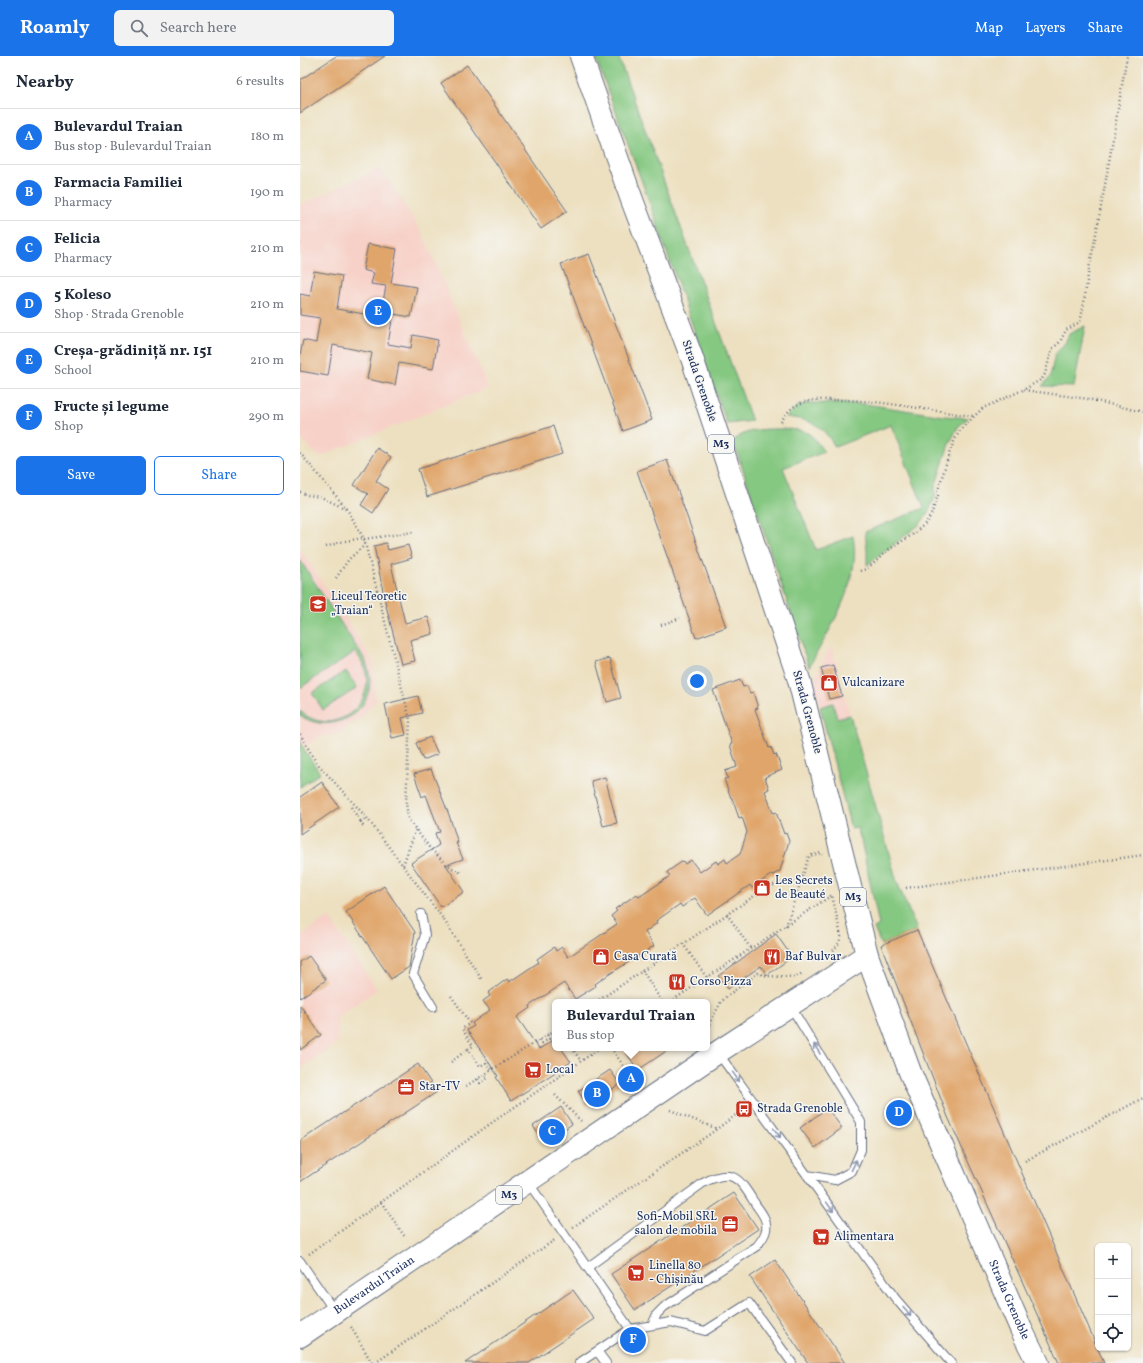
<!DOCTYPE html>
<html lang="en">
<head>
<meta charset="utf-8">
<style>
	:root { --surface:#fff; --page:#f2f2f3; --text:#1f2937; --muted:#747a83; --line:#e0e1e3; --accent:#1a73e8 }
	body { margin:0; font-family:Vollkorn,serif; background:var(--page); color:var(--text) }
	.controls { position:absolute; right:12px; bottom:12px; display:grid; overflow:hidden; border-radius:6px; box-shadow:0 1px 3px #0004 }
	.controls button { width:36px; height:36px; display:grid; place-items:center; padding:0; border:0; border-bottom:1px solid var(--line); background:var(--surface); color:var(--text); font:20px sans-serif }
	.you { position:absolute; left:397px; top:625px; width:14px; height:14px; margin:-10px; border:3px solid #fff; border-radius:50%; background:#1a73e8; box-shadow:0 0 0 6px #1a73e833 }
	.badge { display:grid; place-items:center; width:26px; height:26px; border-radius:50%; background:var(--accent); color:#fff; font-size:13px; font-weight:700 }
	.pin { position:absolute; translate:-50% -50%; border:2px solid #fff; box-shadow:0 1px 4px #0006 }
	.popup { position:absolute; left:252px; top:943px; width:158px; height:52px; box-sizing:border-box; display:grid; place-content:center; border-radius:6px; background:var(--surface); filter:drop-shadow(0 1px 3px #0005); font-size:13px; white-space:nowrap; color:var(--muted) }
	.popup b { font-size:15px; color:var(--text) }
	.popup::after { content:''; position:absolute; left:50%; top:100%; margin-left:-8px; border:8px solid transparent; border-top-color:var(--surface) }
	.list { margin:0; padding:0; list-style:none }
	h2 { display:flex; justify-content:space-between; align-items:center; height:52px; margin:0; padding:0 16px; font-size:17px }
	h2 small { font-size:13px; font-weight:400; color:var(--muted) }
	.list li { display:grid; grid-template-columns:26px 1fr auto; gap:12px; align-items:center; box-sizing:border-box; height:56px; padding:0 16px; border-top:1px solid var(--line) }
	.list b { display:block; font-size:15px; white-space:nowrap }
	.list p { margin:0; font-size:13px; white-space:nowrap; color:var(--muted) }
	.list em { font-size:13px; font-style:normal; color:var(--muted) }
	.actions { display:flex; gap:8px; padding:12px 16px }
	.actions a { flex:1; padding:9px 0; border:1px solid var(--accent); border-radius:6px; text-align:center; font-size:14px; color:var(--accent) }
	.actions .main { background:var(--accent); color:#fff }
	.icon { flex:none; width:22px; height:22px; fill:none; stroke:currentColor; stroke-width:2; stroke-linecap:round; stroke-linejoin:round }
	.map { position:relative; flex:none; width:843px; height:1307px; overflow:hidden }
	header { display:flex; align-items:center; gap:24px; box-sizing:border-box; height:56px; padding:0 20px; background:var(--accent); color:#fff }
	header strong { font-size:19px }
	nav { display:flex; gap:22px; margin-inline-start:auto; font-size:14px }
	.search { width:280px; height:36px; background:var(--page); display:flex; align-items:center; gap:10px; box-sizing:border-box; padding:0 14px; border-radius:6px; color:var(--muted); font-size:15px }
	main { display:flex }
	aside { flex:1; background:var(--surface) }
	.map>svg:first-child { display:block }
	.built { fill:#f7d1c8 }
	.green { fill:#85c881; stroke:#507c70 }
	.building { fill:#e0a56b }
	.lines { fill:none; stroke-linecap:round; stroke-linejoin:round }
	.lane-casing { stroke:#646d80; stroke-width:10 }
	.primary-casing { stroke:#646d80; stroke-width:24 }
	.highway-casing { stroke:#646d80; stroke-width:24 }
	.path { stroke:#646d80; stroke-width:2.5; stroke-dasharray:1 3; stroke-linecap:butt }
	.lane { stroke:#fff; stroke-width:8 }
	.primary { stroke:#fff; stroke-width:22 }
	.highway { stroke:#fff; stroke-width:22 }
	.oneway { stroke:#8d97ae }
	.labels { text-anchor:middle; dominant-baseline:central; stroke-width:3; stroke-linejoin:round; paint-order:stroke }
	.shield { fill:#f6f6f2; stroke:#5d6b8a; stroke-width:1 }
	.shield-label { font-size:11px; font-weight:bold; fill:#1b2f5e }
	.street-label { font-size:12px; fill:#1b2f5e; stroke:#f6f6f2 }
	.poi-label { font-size:12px; fill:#1b2f5e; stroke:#f6f6f2; text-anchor:start }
</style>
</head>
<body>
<header>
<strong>Roamly</strong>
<div class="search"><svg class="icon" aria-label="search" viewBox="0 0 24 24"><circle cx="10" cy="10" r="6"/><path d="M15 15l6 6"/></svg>Search here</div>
<nav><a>Map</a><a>Layers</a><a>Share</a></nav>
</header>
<main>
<aside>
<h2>Nearby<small>6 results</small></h2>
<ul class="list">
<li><span class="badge">A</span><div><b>Bulevardul Traian</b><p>Bus stop · Bulevardul Traian</p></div><em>180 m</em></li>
<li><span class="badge">B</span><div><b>Farmacia Familiei</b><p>Pharmacy</p></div><em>190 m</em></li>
<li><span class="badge">C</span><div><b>Felicia</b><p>Pharmacy</p></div><em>210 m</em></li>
<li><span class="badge">D</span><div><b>5 Koleso</b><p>Shop · Strada Grenoble</p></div><em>210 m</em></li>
<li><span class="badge">E</span><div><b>Creșa-grădiniță nr. 151</b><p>School</p></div><em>210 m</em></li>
<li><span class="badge">F</span><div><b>Fructe și legume</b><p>Shop</p></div><em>290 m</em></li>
</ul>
<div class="actions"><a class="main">Save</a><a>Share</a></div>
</aside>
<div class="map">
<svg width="843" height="1307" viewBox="0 0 843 1307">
	<rect width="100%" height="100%" fill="#f6f6f2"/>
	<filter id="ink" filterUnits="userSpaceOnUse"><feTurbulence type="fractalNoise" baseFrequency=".025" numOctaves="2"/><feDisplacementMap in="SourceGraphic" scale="8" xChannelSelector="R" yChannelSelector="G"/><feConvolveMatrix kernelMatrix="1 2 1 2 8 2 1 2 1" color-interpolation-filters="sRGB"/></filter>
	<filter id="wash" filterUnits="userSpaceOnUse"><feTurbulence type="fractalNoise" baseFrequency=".012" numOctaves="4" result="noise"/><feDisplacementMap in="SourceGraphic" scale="16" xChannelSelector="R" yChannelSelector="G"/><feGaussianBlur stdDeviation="0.9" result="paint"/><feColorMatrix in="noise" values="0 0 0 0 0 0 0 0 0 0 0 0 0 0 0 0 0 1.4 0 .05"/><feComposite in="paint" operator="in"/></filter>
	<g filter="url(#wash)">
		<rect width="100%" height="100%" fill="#ede0c0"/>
		<path class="built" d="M79 112 97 137 124 180 188 332 19 401 0 382V149Z
			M0 492 72 603 76 645 60 662 38 678 20 681 0 693Z
			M531 589 550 659 537 662 533 648 520 651 513 626Z
			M29 861 77 934 37 961 38 987 0 1013V880Z"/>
		<path class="green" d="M295 0H318L452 365 427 368 345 134Z
			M785 270 774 331 742 330 750 321 755 298 765 287 769 278Z
			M509 347 565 348 644 360 668 362 658 371 649 388 635 431V441L627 459 619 469 567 509V494L565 476 624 452 591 369 535 391C522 368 511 364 486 361L498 350Z
			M484 373C509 374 510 376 524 396L483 412 516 494 553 480C562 525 530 572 509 611L434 387 435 383C450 372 466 373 484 373Z
			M0 504 65 604C70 616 72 628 67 640 58 666 21 676 0 659V655C37 688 91 637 55 596L0 632Z
			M46 615 57 632 23 654 12 637Z
			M533 647 537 662 550 659 597 826 617 874 581 889 574 872 579 869 561 784 557 772 551 773 520 651Z
			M0 684 5 695 20 717 0 731Z"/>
		<g id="blocks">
			<path class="building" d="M36 0H85L0 57V24Z
				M167 9 267 155 241 173 141 27Z
				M68 188 97 193 91 227 117 231 111 261 93 258 88 288 111 292 113 279 138 284 133 313 99 307 95 329 67 323 72 297 33 289 28 320 0 315V300L3 284 16 287 20 262 0 259V238L10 240 14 215 42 220 37 253 80 261 86 230 71 228 74 217 63 214Z
				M289 198 352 364 323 375 261 208Z
				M253 370 262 398 127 441 118 413Z
				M77 392 91 401 76 425 88 433 73 457 61 449 68 438 54 429Z
				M367 404 426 571 396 582 337 415Z
				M86 487 88 494 108 489 112 502 91 508 105 567 128 561 133 578 110 584 115 605 101 608 86 550 74 490Z
				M310 602 321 642 307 646 296 606Z
				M533 609 542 640 529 643 521 612Z
				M440 624 443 631 447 630 450 637 453 636 458 652 455 653 469 692 471 691 474 699 476 698 482 714 465 721 469 733 465 735 473 757 476 756 484 778 486 777 489 785 480 815 473 819 472 818 452 832 450 829 407 859 395 842 382 851 380 848 356 865 357 867 345 876 354 890 308 919 295 928 296 930 275 943 264 927 229 950 230 952 217 961 239 993 255 983V992H261L271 1006 211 1045 196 1021 198 1020 167 974 174 970 172 967 190 954 183 945 190 940 188 937 207 923 209 926 239 906 237 903 254 891 256 895 262 891 268 901 298 881 317 868 311 860 317 855 315 853 337 838 339 841 370 820 367 816 383 805 385 808 391 804 400 816 416 805 418 808 425 803 427 807 440 798 447 776 442 761 439 762 432 742H431L424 723 428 722 425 715 437 711 430 689 432 688 413 634Z
				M118 640 122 657 102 662 106 679 92 682 85 648Z
				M130 681 138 698 123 704 116 687Z
				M131 713 149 759 158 787H156L163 803 146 809 164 836 141 851 111 807 139 789 135 777 140 776 126 739 122 741 114 718Z
				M305 721 317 767 303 770 291 725Z
				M22 726 39 751 0 778V741Z
				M84 830 115 876 109 911 91 923 46 856Z
				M617 874 715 1101 804 1307H759L648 1061 581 889Z
				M476 878 492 901 467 919 461 910 428 933 418 920Z
				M9 900 26 924 0 942V906Z
				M0 949 21 979 0 994Z
				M323 992H371L338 1014Z
				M118 1008 137 1036 0 1126V1085Z
				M310 1014 320 1028 287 1049 278 1035Z
				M261 1051 272 1068 244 1087 233 1070Z
				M527 1052 542 1072 515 1092 500 1072Z
				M434 1137 458 1173 335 1254 311 1218Z
				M475 1204 545 1307H508L450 1221Z
				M273 1234 294 1263 229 1307H165Z"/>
		</g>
	</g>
	<g filter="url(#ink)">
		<use href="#blocks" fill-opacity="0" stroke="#646d80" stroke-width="1"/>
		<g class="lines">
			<defs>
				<path id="lane" d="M121 858 125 879 113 918 133 951
					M491 951 561 1066V1094L552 1115 535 1124 507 1119
					M418 997 507 1119 595 1242 651 1307
					M228 1126 330 1273
					M0 1205 35 1256
					M288 1211 403 1127C434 1110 440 1124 456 1149 461 1156 468 1164 466 1174 465 1180 461 1185 457 1190L364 1251 357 1258 352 1269
					M297 1295 306 1307
					M279 1307 330 1273 371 1266 405 1275 449 1247 492 1307"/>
				<g id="primary">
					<path id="s1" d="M567 899 610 1016 721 1273 738 1307"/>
				</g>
				<g id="highway">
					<path id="s2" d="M0 1280 418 996 567 899 499 624 392 302 332 144 281 0"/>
				</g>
			</defs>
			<use href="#lane" class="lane-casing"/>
			<use href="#primary" class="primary-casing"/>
			<use href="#highway" class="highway-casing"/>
			<path class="path" d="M724 334 788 343 843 356
				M481 366C487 355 495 347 509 345 517 343 528 344 537 344 583 344 628 355 674 360
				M0 397 47 453 64 483 110 664 106 746 108 763 129 791 146 808 161 817
				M0 436 7 439 21 441 46 453
				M64 483 113 476
				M26 491 40 486 63 482
				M560 515 566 513 574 507 588 494 612 479 626 467 631 459 638 439 639 431 650 395 655 383 661 373 683 352 725 333 742 323 745 318 752 293 760 286 766 274 780 266C785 247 786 227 790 208 804 139 815 70 827 0
				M36 522 49 503 66 488
				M361 569 380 562
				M0 678 16 706 67 762 144 864 182 924
				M51 751 61 766
				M63 770 61 766 67 762
				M103 809 116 773
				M606 832 843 799
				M427 858 451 893
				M486 870 509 800 521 797 522 799
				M383 888 469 830 501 824
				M342 914 362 946
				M151 940 170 967 162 973 173 990 168 993 180 1010 186 1007 191 1014
				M296 946 383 888 407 922
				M370 946 532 839 541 880 539 887 529 900
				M407 972 421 946 427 940 458 917 467 920 495 921 503 917
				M239 984 242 987 249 983 247 979
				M272 992 281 1005
				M311 992 335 1026
				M151 1006 168 993
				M178 1023 180 1027 188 1022 185 1018
				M166 1030 255 974
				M255 1039 281 1065
				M370 1054 417 1073
				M725 1105 843 1042
				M81 1146 105 1181
				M273 1171 410 1078 445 1052
				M9 1198 190 1068 300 992
				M51 1271 72 1307
				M75 1307 256 1183"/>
			<use href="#lane" class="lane"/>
			<use href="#primary" class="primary"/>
			<use href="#highway" class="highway"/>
		</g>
		<defs><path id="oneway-shaft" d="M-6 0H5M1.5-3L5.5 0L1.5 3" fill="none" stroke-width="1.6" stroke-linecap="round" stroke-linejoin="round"/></defs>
		<g class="oneway">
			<use href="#oneway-shaft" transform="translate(517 993) rotate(-122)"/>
			<use href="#oneway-shaft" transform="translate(436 1021) rotate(54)"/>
			<use href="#oneway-shaft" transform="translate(477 1077) rotate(54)"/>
			<use href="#oneway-shaft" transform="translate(554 1109) rotate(-65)"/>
			<use href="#oneway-shaft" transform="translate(530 1151) rotate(55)"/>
			<use href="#oneway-shaft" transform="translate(607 1256) rotate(49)"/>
		</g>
	</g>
	<defs>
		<symbol id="school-square" viewBox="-11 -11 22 22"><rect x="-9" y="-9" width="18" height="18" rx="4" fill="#c8321e" stroke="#f6f6f2"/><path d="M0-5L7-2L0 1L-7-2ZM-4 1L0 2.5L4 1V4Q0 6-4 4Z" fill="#fff"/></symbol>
		<symbol id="shop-square" viewBox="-11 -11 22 22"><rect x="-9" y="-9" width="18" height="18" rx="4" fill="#c8321e" stroke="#f6f6f2"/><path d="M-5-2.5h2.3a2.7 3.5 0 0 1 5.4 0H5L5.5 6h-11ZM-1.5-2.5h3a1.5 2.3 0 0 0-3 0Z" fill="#fff"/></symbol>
		<symbol id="restaurant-square" viewBox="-11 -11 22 22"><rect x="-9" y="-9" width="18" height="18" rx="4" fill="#c8321e" stroke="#f6f6f2"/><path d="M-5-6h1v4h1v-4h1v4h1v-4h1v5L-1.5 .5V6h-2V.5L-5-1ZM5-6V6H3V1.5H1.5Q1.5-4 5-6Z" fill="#fff"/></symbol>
		<symbol id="supermarket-square" viewBox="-11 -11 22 22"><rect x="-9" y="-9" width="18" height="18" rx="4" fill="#c8321e" stroke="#f6f6f2"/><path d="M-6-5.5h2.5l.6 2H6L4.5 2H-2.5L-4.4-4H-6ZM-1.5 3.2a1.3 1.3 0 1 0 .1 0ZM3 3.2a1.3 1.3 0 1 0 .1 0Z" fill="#fff"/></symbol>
		<symbol id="office-square" viewBox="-11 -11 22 22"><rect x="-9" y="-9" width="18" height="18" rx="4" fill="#c8321e" stroke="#f6f6f2"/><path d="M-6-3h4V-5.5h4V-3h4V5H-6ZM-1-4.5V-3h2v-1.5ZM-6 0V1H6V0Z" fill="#fff"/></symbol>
		<symbol id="bus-square" viewBox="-11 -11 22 22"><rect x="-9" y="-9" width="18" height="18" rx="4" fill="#c8321e" stroke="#f6f6f2"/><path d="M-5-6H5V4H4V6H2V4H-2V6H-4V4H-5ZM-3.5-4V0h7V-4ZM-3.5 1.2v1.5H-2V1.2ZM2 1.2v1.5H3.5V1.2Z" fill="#fff"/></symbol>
	</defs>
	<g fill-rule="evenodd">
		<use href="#school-square" x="8" y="538" width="20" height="20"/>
		<use href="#shop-square" x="519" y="617" width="20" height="20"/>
		<use href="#shop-square" x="452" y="822" width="20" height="20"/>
		<use href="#shop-square" x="291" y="891" width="20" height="20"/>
		<use href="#restaurant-square" x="462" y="891" width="20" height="20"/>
		<use href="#restaurant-square" x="367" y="916" width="20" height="20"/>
		<use href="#supermarket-square" x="223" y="1004" width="20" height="20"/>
		<use href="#office-square" x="96" y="1021" width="20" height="20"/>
		<use href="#bus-square" x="434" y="1043" width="20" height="20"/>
		<use href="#office-square" x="420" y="1158" width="20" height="20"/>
		<use href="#supermarket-square" x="511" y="1171" width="20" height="20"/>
		<use href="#supermarket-square" x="326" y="1207" width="20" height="20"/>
	</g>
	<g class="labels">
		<g class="shield">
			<rect x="408" y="379" width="26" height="18" rx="3"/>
			<rect x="540" y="832" width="26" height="18" rx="3"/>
			<rect x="196" y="1130" width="26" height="18" rx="3"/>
		</g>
		<g class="shield-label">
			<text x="421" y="388">M3</text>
			<text x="553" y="841">M3</text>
			<text x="209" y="1139">M3</text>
		</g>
		<g class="street-label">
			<text transform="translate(399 325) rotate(71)">Strada Grenoble</text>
			<text transform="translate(507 656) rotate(75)">Strada Grenoble</text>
			<text stroke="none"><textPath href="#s2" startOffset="90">Bulevardul Traian</textPath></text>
			<text stroke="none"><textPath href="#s1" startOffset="373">Strada Grenoble</textPath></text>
		</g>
		<g class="poi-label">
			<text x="31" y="541">Liceul Teoretic<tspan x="31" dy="14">„Traian“</tspan></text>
			<text x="542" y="627">Vulcanizare</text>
			<text x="475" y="825">Les Secrets<tspan x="475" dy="14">de Beauté</tspan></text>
			<text x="314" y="901">Casa Curată</text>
			<text x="485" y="901">Baf Bulvar</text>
			<text x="390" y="926">Corso Pizza</text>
			<text x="246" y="1014">Local</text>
			<text x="119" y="1031">Star-TV</text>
			<text x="457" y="1053">Strada Grenoble</text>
			<text x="417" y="1161" text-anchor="end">Sofi-Mobil SRL<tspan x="417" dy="14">salon de mobila</tspan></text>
			<text x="534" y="1181">Alimentara</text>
			<text x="349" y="1210">Linella 80<tspan x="349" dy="14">- Chișinău</tspan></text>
		</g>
	</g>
</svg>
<div class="controls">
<button>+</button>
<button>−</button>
<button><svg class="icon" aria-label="locate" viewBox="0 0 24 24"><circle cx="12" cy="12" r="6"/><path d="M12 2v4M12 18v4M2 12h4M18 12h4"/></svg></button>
</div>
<div class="you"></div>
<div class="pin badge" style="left:331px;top:1023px">A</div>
<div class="popup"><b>Bulevardul Traian</b>Bus stop</div>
<div class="pin badge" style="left:297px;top:1038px">B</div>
<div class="pin badge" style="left:252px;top:1076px">C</div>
<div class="pin badge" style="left:599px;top:1057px">D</div>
<div class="pin badge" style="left:78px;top:256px">E</div>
<div class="pin badge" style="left:333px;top:1284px">F</div>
</div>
</main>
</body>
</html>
